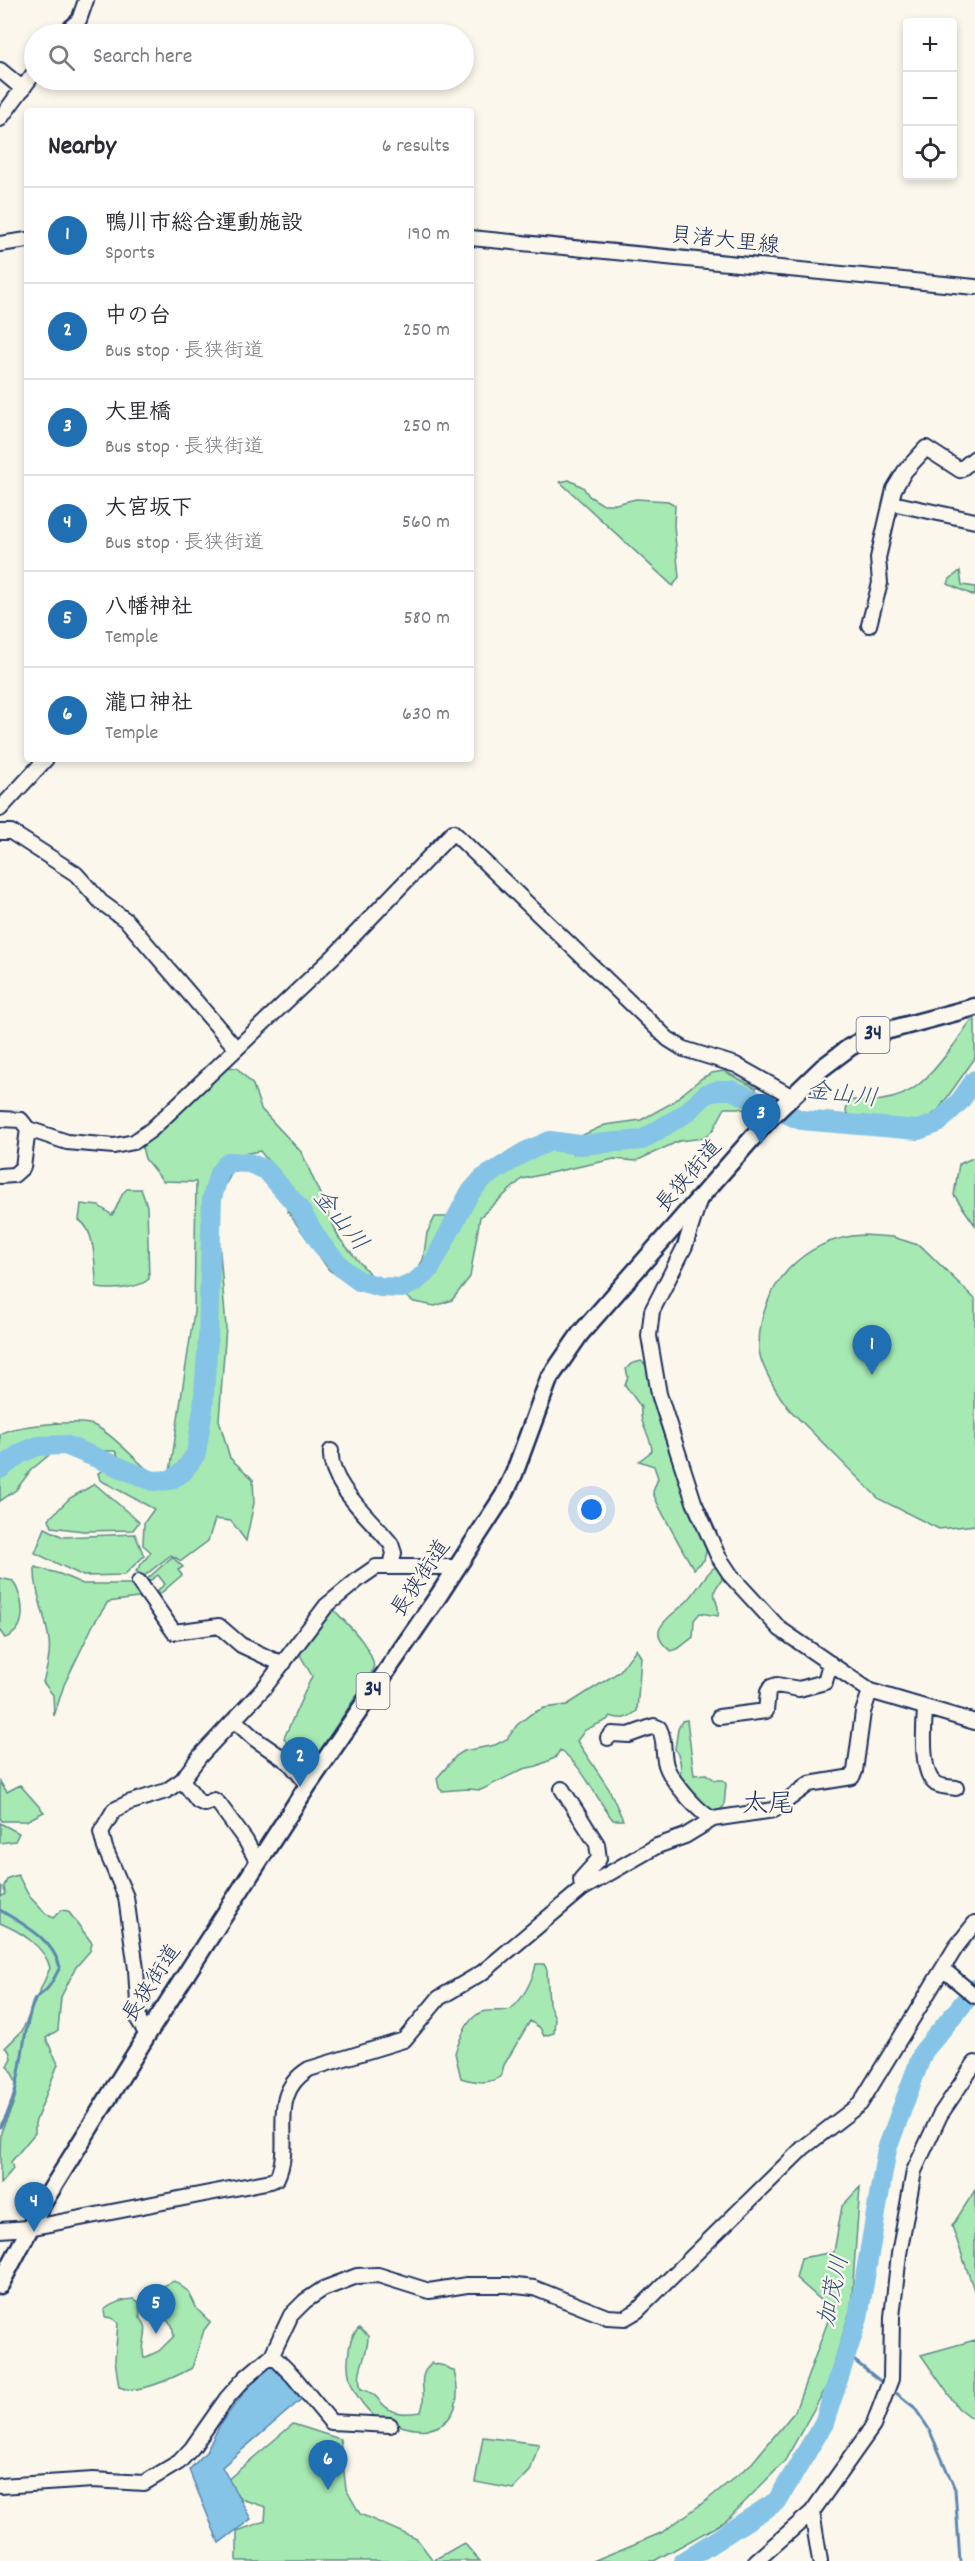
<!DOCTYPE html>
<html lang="en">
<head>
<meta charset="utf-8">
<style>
	:root { --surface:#fff; --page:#f7f7f7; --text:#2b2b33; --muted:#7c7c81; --line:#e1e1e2; --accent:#1f6fb2 }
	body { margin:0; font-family:Dekko,"Klee One",sans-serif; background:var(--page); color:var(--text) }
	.controls { position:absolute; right:18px; top:18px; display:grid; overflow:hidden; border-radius:6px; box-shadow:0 3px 9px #0003 }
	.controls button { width:54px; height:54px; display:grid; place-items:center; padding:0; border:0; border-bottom:2px solid var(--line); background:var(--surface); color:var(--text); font:30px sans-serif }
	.you { position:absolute; left:592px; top:1510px; width:21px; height:21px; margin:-15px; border:4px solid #fff; border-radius:50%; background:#1a73e8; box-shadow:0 0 0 9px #1a73e833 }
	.badge { display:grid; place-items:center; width:39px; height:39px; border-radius:50%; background:var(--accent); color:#fff; font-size:20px; font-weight:700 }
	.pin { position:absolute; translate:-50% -50px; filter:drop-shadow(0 2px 3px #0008) }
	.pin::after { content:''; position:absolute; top:32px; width:21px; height:18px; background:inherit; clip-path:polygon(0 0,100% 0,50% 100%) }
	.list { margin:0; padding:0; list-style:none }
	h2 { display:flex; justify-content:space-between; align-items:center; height:78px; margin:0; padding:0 24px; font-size:26px }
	h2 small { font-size:20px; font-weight:400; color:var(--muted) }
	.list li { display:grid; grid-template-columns:39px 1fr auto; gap:18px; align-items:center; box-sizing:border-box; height:96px; padding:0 24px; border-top:2px solid var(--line) }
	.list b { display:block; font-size:22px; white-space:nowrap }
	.list p { margin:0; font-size:20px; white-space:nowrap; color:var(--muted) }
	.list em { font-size:20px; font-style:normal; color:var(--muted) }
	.icon { flex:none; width:33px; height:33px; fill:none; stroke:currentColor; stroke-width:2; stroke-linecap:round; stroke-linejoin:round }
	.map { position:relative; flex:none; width:975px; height:2561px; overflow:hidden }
	.search { position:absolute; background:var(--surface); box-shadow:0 3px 9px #0003; left:24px; top:24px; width:450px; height:66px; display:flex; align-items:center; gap:15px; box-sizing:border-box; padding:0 21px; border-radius:33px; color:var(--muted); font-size:22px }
	.panel { position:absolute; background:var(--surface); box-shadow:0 3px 9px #0003; left:24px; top:108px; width:450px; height:654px; border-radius:6px }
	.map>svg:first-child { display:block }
	.green { fill:#a6e9b3; stroke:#608c88; stroke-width:1.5 }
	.water { fill:#85c4e6; stroke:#5b88b0; stroke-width:1.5 }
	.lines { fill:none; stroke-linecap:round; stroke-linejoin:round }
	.stream { stroke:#5b88b0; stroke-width:3 }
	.river { stroke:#85c4e6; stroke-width:20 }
	.minor-casing { stroke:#1b2f5e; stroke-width:18 }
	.major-casing { stroke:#1b2f5e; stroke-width:21 }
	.minor { stroke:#fbf7ec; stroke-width:14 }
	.major { stroke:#fbf7ec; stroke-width:16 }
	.labels { text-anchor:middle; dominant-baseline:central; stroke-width:4.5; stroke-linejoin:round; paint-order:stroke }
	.shield { fill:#fbf7ec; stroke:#5e6b89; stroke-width:1.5 }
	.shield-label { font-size:21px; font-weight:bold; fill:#1b2f5e }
	.street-label { font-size:22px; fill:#1b2f5e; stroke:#fbf7ec }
	.water-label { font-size:24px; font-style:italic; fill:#365480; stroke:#fbf7ec }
	.quarter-label { font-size:26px; fill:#1b2f5e; stroke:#fbf7ec }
</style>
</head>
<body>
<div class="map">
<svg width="975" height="2561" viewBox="0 0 975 2561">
	<rect width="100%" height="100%" fill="#fbf7ec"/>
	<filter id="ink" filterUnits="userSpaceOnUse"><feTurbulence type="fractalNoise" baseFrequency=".0167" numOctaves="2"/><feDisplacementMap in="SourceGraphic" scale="12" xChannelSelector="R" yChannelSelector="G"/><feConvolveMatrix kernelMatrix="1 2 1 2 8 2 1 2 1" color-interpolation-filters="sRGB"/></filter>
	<g filter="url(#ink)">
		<path class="green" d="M569 480 583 487 589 496 602 504H616L636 499 668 501 675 505 674 526 679 577 673 586 560 482Z
			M960 571 962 585 975 587V596L948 584 950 579Z
			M975 1017V1058L939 1109 926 1120 908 1125 863 1116 850 1117 846 1112 847 1105 853 1100C905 1106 923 1085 953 1046 961 1036 965 1026 975 1017Z
			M226 1067 237 1068 253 1085 261 1109 302 1153 339 1238 373 1278 351 1284 329 1270 288 1212 279 1175 260 1151 242 1154 216 1202 226 1327 219 1420 230 1458 253 1479 254 1503 246 1541 231 1521 215 1519 208 1541 181 1561 171 1555 144 1576 136 1571 151 1552 143 1545 144 1523 154 1509 100 1480 98 1473 120 1460 115 1451H54L31 1470 16 1490 0 1501V1434C14 1425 78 1420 93 1425 111 1432 138 1463 155 1476L170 1472 194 1312 196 1182 163 1181 145 1159 142 1147Z
			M724 1071 756 1088C758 1098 754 1104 747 1111L739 1108H725L713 1130 704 1138 679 1141 636 1161 614 1159 522 1179 480 1217 470 1277 452 1300 435 1306 414 1302 401 1293 406 1280 414 1274 423 1260 427 1233 435 1217H449C471 1185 493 1155 530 1140 538 1136 549 1136 558 1135L565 1148 573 1154 574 1139 605 1125 641 1120 670 1104 702 1078 712 1073Z
			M975 1157V1225L954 1195 959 1164Z
			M127 1189H141L147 1206 149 1279C138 1289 111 1290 97 1288 94 1269 97 1231 79 1220L81 1204 99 1206 112 1215C119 1206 119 1195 127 1189Z
			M863 1235 893 1237 921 1246 975 1299V1525L939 1529 879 1499 790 1410C779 1397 759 1364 759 1348 758 1287 803 1238 863 1235Z
			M641 1361 647 1366 652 1400 671 1457 707 1548 704 1560 694 1569C688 1560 653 1498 653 1492 654 1488 657 1482 658 1478L654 1466 639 1461 652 1451C651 1434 639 1426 641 1407L625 1385 628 1377 626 1369 631 1364Z
			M95 1484 139 1522 133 1530 83 1531 52 1527 49 1519 70 1498Z
			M45 1528 63 1537 135 1534 144 1556 124 1575 83 1576 35 1553Z
			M172 1557 183 1567 178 1570 182 1575 160 1594 158 1590 165 1584 158 1575 148 1582 146 1580Z
			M716 1566 721 1571 722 1580C706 1597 721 1599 718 1616L700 1613 694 1620 693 1637 679 1648 671 1651C641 1629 674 1616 689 1599 699 1588 704 1575 716 1566Z
			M35 1567 60 1574 83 1584H130L145 1597 108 1602 94 1623 64 1685 54 1716 53 1695 43 1682C47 1669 51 1654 49 1641 46 1615 34 1593 35 1567Z
			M0 1578 13 1581C23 1598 30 1629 5 1638L0 1631Z
			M334 1610C348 1625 373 1647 374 1669L309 1767C302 1756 289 1751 284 1738L312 1676 299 1653 330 1612Z
			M636 1649 641 1657 637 1711C627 1719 622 1720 610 1716L607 1720 585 1730 577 1741 609 1789 623 1820H613C594 1796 585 1768 560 1750L555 1758 537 1766 523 1769 481 1790 467 1789 442 1791 439 1788 437 1778 456 1756 464 1751 495 1745 507 1739 517 1725 531 1714 544 1708 567 1705 619 1672Z
			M687 1720 694 1775 706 1774 715 1780H723L726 1784 724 1806 714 1816 679 1780C682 1769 681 1758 675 1749L678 1729 682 1721Z
			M0 1782 7 1792 20 1785 44 1812 26 1821H2L0 1818Z
			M0 1823 19 1833 15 1841 0 1843Z
			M18 1875 29 1896 45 1913 53 1918 61 1910 68 1911 92 1943 90 1951 76 1967 61 1997 58 2030 46 2038 58 2064 35 2123V2133L11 2162 13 2169 0 2184C0 2171 0 2142 1 2132 10 2108 27 2090 7 2066L11 2058 9 2051 5 2048 22 2031 50 1968C45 1946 19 1931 0 1923V1886L2 1887 1 1897 5 1894 4 1886 8 1878Z
			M536 1964H544L547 1970 549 2004 555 2018 554 2033 544 2036 540 2028 530 2021 504 2065 501 2076C489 2085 474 2082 461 2078L455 2053C459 2042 465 2024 475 2016 484 2008 495 2012 507 2010 520 2007 534 1977 536 1964Z
			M860 2187 851 2308 827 2386 784 2462 726 2521 654 2561H593L661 2533 707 2500 752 2463 795 2411 832 2310 796 2278 801 2258 834 2252 842 2206Z
			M975 2190V2293L952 2226Z
			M174 2281 189 2292 197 2309 210 2322 204 2330 192 2368C175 2377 137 2396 119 2387L115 2360 118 2323 112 2318 105 2317 104 2310C114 2302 122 2300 134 2299L139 2302 140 2318C153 2329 139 2344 144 2358L159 2351 174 2336 172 2325 154 2309 161 2287Z
			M359 2328 368 2336C368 2360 355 2367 361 2389 379 2393 378 2404 392 2411 401 2415 412 2413 421 2412 429 2389 414 2381 431 2363L445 2366 454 2371C465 2413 445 2439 401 2426 394 2424 381 2422 375 2417 359 2402 347 2384 348 2362 349 2347 349 2339 359 2328Z
			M975 2340V2421L958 2408 921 2355Z
			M293 2424 340 2439 346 2489 360 2514 417 2539 432 2559 431 2561H237V2531L265 2521 266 2507 241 2499 226 2481Z
			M483 2437 539 2444 530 2471 513 2489 475 2482Z
			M464 2543 480 2561H434V2560Z"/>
		<path class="water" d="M273 2364 304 2397 222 2467 251 2519 219 2543 189 2470 206 2452 221 2423 245 2391Z"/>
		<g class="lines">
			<path class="stream" d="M0 1910C24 1925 52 1938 60 1967 56 1974 52 1984 46 1990 41 1995 35 1996 33 2003 19 2044 24 2089 0 2127
				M846 2354 884 2384
				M891 2389 914 2407 929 2429 955 2489 960 2561"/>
			<path class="river" d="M0 1469 21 1453 38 1446 65 1445 153 1481 170 1480 183 1472 196 1454 203 1408 208 1338 212 1198 219 1173 228 1162 249 1163 266 1170 298 1207 321 1244 344 1270 359 1281 381 1287 402 1288 415 1282 430 1269 469 1194 482 1179 525 1152 550 1141 580 1145 642 1140 686 1113 706 1094 719 1090H731L801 1120 918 1130 938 1123 960 1101 975 1080
				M684 2561 777 2501 824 2423 858 2318 887 2149 923 2052 975 1989"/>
			<defs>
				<path id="minor" d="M63 34 79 20 86 0
					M0 70 23 89
					M0 119 34 73
					M471 238 975 287
					M0 244 27 240
					M892 503 975 521
					M869 625 880 583 878 558 894 489 905 471 926 448 960 470 975 458
					M0 809 46 759
					M0 832H11L76 874 101 902 127 921 235 1047
					M0 1119 21 1120 28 1129
					M0 1176 14 1175 23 1167 28 1129 67 1142 114 1146 134 1142 151 1130 335 955 453 832 668 1039 684 1049 736 1065 791 1096
					M700 1198 685 1246 652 1311 649 1336 659 1394 694 1502 718 1556 732 1577 780 1629 870 1691 975 1722
					M331 1451C328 1484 372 1519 391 1544L394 1553 391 1566
					M139 1582 174 1632 219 1626 241 1645 273 1660 284 1663
					M925 1709C924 1727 920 1774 936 1784 942 1787 949 1787 956 1788
					M719 1717 766 1711 768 1692 771 1687 777 1685 799 1689 825 1682 830 1663
					M234 1720 255 1739 290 1763 308 1785
					M608 1738 612 1734 629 1735 654 1726 659 1728C666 1742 662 1748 665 1761 667 1777 699 1813 713 1819
					M182 1780 198 1801 205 1804 214 1800 219 1804 246 1841 258 1863
					M562 1789 597 1844 599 1859 581 1879 582 1889
					M944 1970 975 1996
					M147 2035 139 2021 136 1969 126 1897 105 1848 101 1832 114 1810 128 1803 166 1791 182 1780 200 1756 264 1688 326 1606 360 1578 376 1567H458
					M0 2230 29 2228 271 2181 277 2178C295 2140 265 2096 309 2069L404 2040 439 1998 483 1972 582 1889 657 1846 685 1836 713 1819 774 1810 809 1784 852 1777 855 1771 863 1712 870 1691
					M272 2355 293 2376 331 2422 390 2425
					M0 2486 93 2480 144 2483 179 2462 192 2448 227 2398 246 2377 272 2355 291 2315 305 2301 323 2289 357 2276 378 2275 429 2291 467 2285H507L534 2288 607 2317 625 2318 637 2311 803 2148 860 2104 956 1947 975 1923
					M812 2512 820 2561
					M756 2561 812 2512 873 2426 891 2379 892 2317 899 2254 914 2171 940 2115 975 2063"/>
				<path id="major" d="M0 2285 43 2203 147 2035 308 1785 439 1595 504 1495 514 1474 549 1379 580 1334 769 1119 822 1068 850 1047 874 1034 975 1007"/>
			</defs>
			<use href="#minor" class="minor-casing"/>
			<use href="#major" class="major-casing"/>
			<use href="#minor" class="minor"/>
			<use href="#major" class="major"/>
		</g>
	</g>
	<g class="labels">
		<g class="shield">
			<rect x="856.5" y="1017" width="33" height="36" rx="4.5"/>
			<rect x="356.5" y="1673" width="33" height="36" rx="4.5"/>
		</g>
		<g class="shield-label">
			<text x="873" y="1035">34</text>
			<text x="373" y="1691">34</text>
		</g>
		<g class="street-label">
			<text transform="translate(725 242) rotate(6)">貝渚大里線</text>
			<text transform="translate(690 1177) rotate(-49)">長狭街道</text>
			<text transform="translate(422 1579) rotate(-56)">長狭街道</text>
			<text transform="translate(153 1984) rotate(-57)">長狭街道</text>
		</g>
		<g class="water-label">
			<text transform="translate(842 1096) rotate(7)">金山川</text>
			<text transform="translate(339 1221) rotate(51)">金山川</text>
			<text transform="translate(835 2291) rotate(-78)">加茂川</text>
		</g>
		<g class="quarter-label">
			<text x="768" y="1805">太尾</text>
		</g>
	</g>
</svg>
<div class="controls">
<button>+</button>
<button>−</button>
<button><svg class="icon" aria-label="locate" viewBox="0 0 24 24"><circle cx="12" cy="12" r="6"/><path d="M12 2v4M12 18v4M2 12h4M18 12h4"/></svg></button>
</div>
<div class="you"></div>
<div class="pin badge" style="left:872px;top:1375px">1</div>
<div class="pin badge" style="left:300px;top:1787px">2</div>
<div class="pin badge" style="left:761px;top:1144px">3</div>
<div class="pin badge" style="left:34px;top:2232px">4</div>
<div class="pin badge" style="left:156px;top:2334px">5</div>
<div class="pin badge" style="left:328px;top:2490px">6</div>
<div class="search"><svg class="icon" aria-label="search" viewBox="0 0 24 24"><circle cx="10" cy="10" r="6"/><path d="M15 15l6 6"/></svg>Search here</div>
<section class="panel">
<h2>Nearby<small>6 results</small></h2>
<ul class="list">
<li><span class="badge">1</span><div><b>鴨川市総合運動施設</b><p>Sports</p></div><em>190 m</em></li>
<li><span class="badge">2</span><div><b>中の台</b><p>Bus stop · 長狭街道</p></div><em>250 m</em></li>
<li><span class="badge">3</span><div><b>大里橋</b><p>Bus stop · 長狭街道</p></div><em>250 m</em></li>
<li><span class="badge">4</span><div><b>大宮坂下</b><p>Bus stop · 長狭街道</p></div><em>560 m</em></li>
<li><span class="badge">5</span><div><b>八幡神社</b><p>Temple</p></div><em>580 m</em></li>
<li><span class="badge">6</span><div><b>瀧口神社</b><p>Temple</p></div><em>630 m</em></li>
</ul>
</section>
</div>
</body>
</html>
